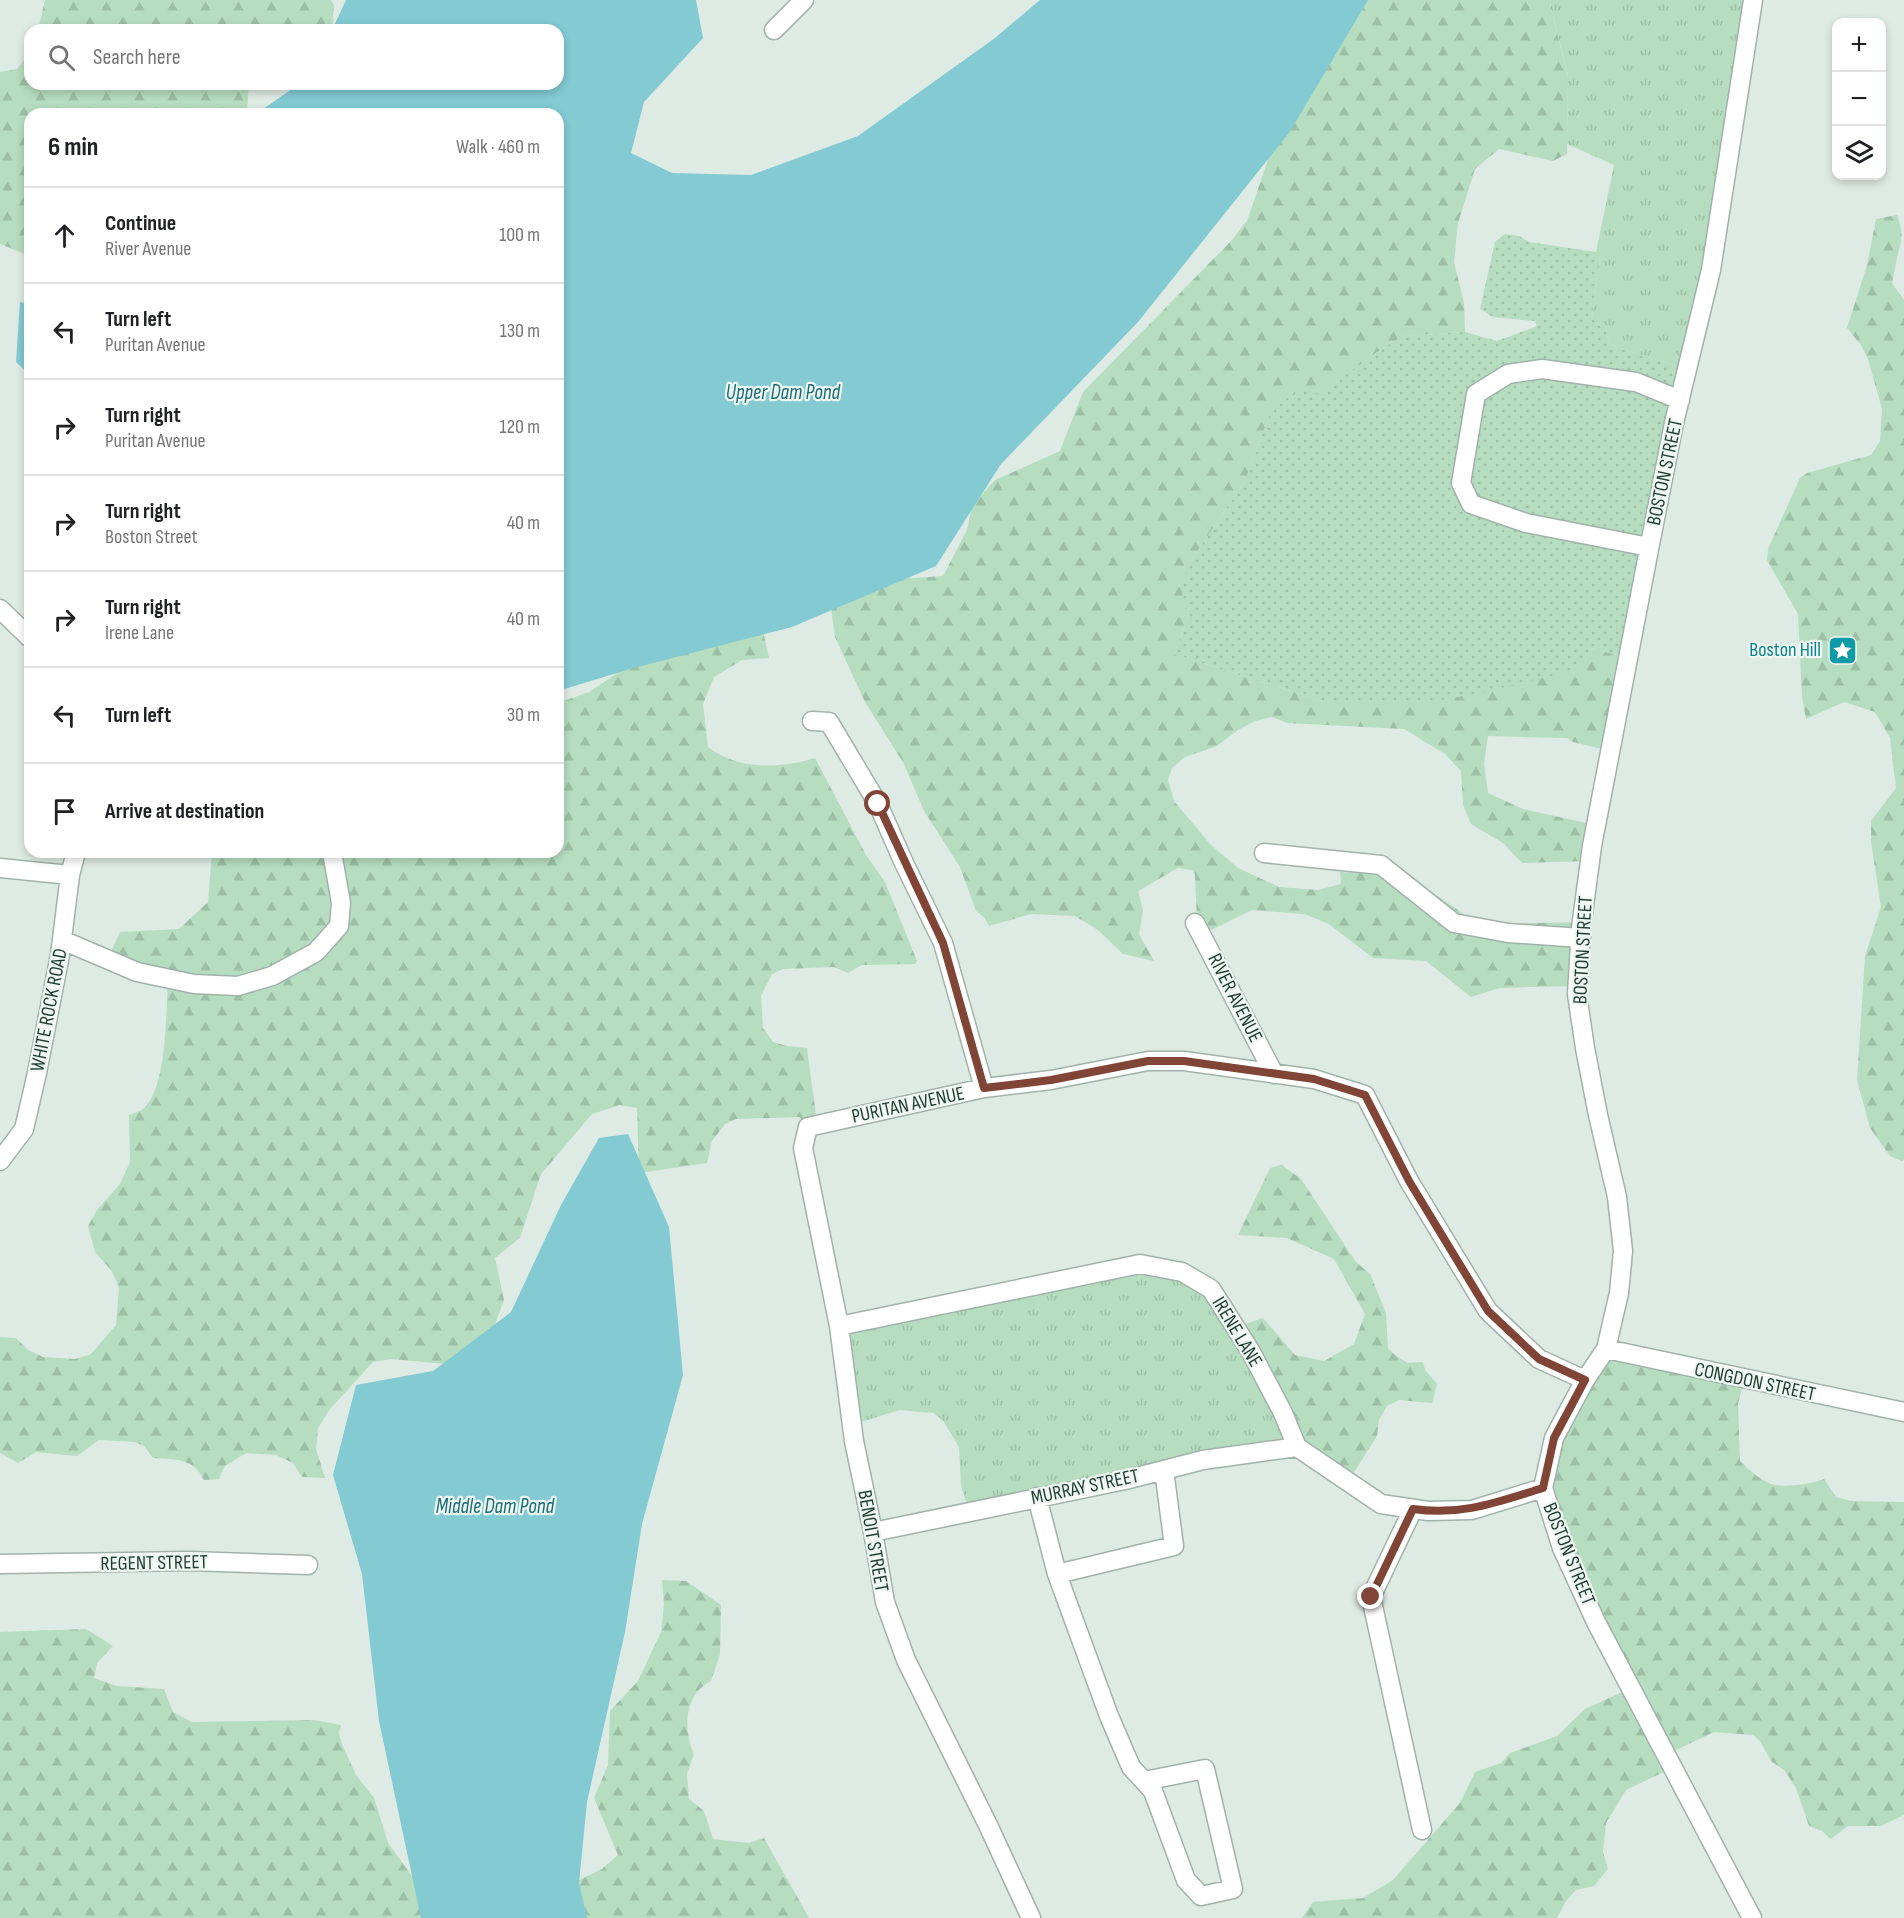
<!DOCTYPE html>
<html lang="en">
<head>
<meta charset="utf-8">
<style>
	:root { --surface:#fff; --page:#f6f6f6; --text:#202124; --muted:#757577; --line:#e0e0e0 }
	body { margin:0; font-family:"Sofia Sans Condensed",sans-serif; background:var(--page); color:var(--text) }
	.controls { position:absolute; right:18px; top:18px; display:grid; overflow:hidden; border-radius:12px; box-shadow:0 3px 9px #0003 }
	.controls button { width:54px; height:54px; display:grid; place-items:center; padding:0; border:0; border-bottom:2px solid var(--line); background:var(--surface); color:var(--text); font:30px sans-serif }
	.stop { position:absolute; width:18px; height:18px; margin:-14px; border:4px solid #814537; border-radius:50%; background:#fff }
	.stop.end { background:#814537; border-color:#fff; box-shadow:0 2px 6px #0008 }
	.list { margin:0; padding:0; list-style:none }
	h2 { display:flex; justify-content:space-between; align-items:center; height:78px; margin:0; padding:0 24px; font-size:26px }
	h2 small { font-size:20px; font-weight:400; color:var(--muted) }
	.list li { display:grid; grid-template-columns:39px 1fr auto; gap:18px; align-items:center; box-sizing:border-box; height:96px; padding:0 24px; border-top:2px solid var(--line) }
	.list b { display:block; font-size:22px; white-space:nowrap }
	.list p { margin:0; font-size:20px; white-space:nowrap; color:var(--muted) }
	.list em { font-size:20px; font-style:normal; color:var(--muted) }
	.icon { flex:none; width:33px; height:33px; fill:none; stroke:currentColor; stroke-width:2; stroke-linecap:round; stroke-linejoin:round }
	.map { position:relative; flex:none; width:1904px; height:1918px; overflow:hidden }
	.search { position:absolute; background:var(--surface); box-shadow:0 3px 9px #0003; left:24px; top:24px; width:540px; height:66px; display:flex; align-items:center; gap:15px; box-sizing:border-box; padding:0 21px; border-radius:18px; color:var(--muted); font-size:22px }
	.panel { position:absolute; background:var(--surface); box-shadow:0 3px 9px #0003; left:24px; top:108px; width:540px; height:750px; border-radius:18px }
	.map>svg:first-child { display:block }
	.grass { fill:url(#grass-tufts) }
	.forest { fill:url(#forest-firs) }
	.park { fill:url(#park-dots) }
	.water { fill:#83cad3 }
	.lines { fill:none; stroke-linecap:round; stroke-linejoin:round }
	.minor-casing { stroke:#a1b2ab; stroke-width:21 }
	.minor { stroke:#fff; stroke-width:18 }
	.route { stroke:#814537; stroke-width:8 }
	.labels { text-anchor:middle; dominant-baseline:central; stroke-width:4.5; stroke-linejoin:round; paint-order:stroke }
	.street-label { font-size:20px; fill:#1f3b32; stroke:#eef7f2 }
	.culture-label { font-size:20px; fill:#0d838f; stroke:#eef7f2; text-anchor:end }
	.water-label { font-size:21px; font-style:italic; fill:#176c78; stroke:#eef7f2 }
</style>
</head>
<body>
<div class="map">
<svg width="1904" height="1918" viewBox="0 0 1904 1918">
	<defs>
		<pattern id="grass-tufts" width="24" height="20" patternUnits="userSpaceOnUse" patternTransform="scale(1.5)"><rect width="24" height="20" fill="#b6ddbf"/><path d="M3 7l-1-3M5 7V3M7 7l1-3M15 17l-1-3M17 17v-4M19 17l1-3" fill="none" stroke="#9cbfa5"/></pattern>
		<pattern id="forest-firs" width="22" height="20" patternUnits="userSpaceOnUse" patternTransform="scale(1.5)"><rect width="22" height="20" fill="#b6ddbf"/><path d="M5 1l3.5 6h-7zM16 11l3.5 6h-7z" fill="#9cbfa5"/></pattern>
		<pattern id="park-dots" width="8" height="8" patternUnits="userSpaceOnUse" patternTransform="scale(1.5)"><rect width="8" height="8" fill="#b6ddbf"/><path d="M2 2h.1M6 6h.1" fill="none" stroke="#9cbfa5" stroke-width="1.8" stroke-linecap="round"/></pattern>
	</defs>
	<rect width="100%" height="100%" fill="#deeae4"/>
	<path class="grass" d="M1549 0H1754L1685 369 1610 345 1606 331 1592 318 1600 259 1596 252 1614 165 1567 144 1568 76Z
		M1118 1266 1204 1281 1295 1444 968 1507 961 1486 959 1447 944 1422 934 1413 899 1410 855 1424 842 1323Z"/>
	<path class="forest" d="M45 0H331L334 5 332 30H38Z
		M1365 0H1549L1568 77 1567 154 1553 161 1499 149 1475 169 1458 223 1454 262 1464 303 1465 332 1403 336 1376 353 1319 395 1269 417 1245 481 1192 559 1184 606 1189 615 1174 654 1329 703 1592 648 1627 658 1610 751 1573 742 1567 738 1488 736 1484 764 1488 793 1523 809 1595 825 1588 861 1522 863 1503 843 1471 824 1463 805 1461 771 1445 754 1404 729 1287 723 1272 717 1255 721 1238 730 1217 746 1185 757 1172 768 1168 780 1174 801 1211 845 1238 868 1279 887 1318 890 1341 884 1340 872 1397 876 1439 897 1474 921 1490 924 1583 922 1577 986 1499 988 1471 997 1426 961 1373 958 1329 924 1304 914 1252 910 1205 933 1197 922 1195 875 1192 870 1178 868 1138 891 1143 911 1139 934 1154 961 1123 954 1098 930 1075 916 1031 914 989 926 984 917 976 911 960 867 924 811 904 764 865 702 835 637 830 600 868 581 943 576 967 530 972 505 995 480 1060 451 1083 392 1231 241 1247 221 1271 151Z
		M30 52V84H249L247 114H30V256L0 244V72L17 69Z
		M1897 215C1904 235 1902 238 1897 258 1895 266 1894 274 1892 283L1904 300V1159L1902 1161 1890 1156 1870 1128 1857 1080 1865 956 1881 907 1871 842V821L1896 788 1890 738 1875 712 1844 702 1806 719 1802 696 1798 614 1767 560 1768 549 1800 478 1807 473 1871 455 1880 441 1882 409 1868 359 1861 345 1847 328 1867 265 1876 219Z
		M762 626 769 658 742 660 714 677 703 704 708 747C738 770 780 769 815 758L866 855 885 882 917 961 915 964 862 965 848 973 834 967 783 969 772 974 761 996 763 1028 773 1042 787 1046 807 1048 817 1123H807L799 1117 736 1119 725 1124 712 1141 707 1163 639 1173 637 1108 620 1105 592 1114 541 1174 520 1238 495 1258 504 1300 481 1362 457 1365 391 1359 373 1362 330 1409 318 1428 316 1449 325 1478 302 1477 293 1463 276 1455 246 1453 225 1466 219 1479 204 1480C193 1457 175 1460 153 1458L144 1446 135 1442 99 1440 77 1456 36 1452 18 1463 0 1453V1337L16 1338 28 1350 43 1357 75 1359 91 1354 116 1325 119 1288 112 1271 95 1252 88 1226 97 1210 120 1184 130 1162 129 1115C134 1113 142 1111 145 1107 167 1085 166 1011 168 980L109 956 120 932 179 929 208 902 212 852H558V703L589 692 652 650Z
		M1282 1165 1301 1179 1356 1262 1370 1274 1386 1313 1388 1348 1396 1356 1408 1363 1423 1362 1425 1370 1437 1384 1432 1403 1399 1400 1387 1406 1379 1420 1377 1436 1351 1477 1295 1444 1237 1327 1263 1318 1295 1355 1324 1361 1354 1344 1365 1314 1334 1259 1287 1238 1238 1235 1270 1168Z
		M1601 1355 1744 1381 1738 1404 1740 1461C1749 1470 1759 1479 1771 1484 1782 1488 1814 1484 1824 1479L1836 1497 1851 1501 1904 1502V1815L1881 1826H1848L1831 1839 1822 1831 1809 1826 1796 1788 1785 1771 1771 1761 1760 1741 1753 1735 1714 1732 1672 1752V1768L1626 1790 1606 1823 1603 1852 1608 1869 1594 1886 1576 1890 1566 1901 1557 1918H1302L1313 1902 1363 1898 1393 1880 1460 1803 1475 1772 1501 1763 1510 1753 1557 1736 1585 1709 1633 1687 1564 1550 1547 1472Z
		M662 1580 686 1581 721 1605 720 1654 711 1681C684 1694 683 1730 694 1754L687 1774 689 1799 704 1811 713 1839 749 1843 764 1838 809 1918H579L577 1881 602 1869 618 1855 594 1798 608 1765 610 1711 638 1681 661 1632 664 1604Z
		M86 1629 113 1646 97 1663 94 1678 117 1686 164 1689 173 1712 192 1722 313 1720 341 1725 339 1732 341 1742 356 1775 374 1798 388 1843 422 1890 421 1918H0V1632Z"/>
	<path class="park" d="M1505 234 1519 236 1529 242 1596 252 1600 259 1592 318 1606 331 1610 345 1685 369 1627 658 1592 648 1575 670 1477 694 1433 701 1329 703 1174 654 1189 615 1184 606 1181 586 1192 559 1245 481 1269 417 1284 400 1303 389 1319 394 1376 353 1403 336 1465 332 1497 341 1537 326 1535 321 1493 317 1480 309 1495 242Z"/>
	<path class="water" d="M346 0H696L703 38 644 102 631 153 672 173 751 175 858 136 995 38 1040 0H1368L1289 133 1138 322 1001 464 936 566 792 627 630 669 558 691V114H256L299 84H558V30H332Z
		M20 302 30 304V375L16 362Z
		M628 1134 669 1227 683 1375 642 1524 625 1632 587 1802 579 1883 587 1918H421L379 1721 362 1574 333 1475 356 1385 433 1371 511 1312 561 1205 599 1138Z"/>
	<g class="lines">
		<defs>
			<path id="minor" d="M774 30 804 0
				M1649 547 1526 523 1471 504 1461 483 1476 394 1508 374 1542 369 1636 382 1680 400
				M0 609 30 638
				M812 721 829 722 878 804 904 863 943 943 984 1088
				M1264 853 1381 865 1454 923 1508 933 1581 938
				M0 868 70 875
				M1195 923 1274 1074
				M62 940 137 972 194 984 238 986 272 976 316 952 339 926 341 903 332 852
				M0 1161 24 1129 37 1073 60 955 70 875 76 852
				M839 1326 1140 1264 1182 1272 1211 1289 1251 1352 1283 1413 1297 1447 1381 1504 1428 1511 1472 1510 1543 1488
				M1606 1349 1904 1412
				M1037 1497 1057 1574
				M1413 1509 1371 1597 1422 1830
				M873 1532 1125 1480 1203 1460 1297 1447
				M0 1564 190 1561 308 1565
				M1144 1781 1205 1769 1233 1889 1201 1896 1186 1880 1153 1791 1131 1767 1109 1716 1057 1574 1174 1546 1164 1470
				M1031 1918 988 1825 906 1660 885 1602 873 1532 854 1441 839 1326 803 1148 808 1127 984 1088 1051 1080 1148 1061H1184L1314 1079 1365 1095 1409 1181 1488 1311 1539 1359 1585 1380
				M1752 1918 1596 1622 1562 1548 1543 1488 1554 1438 1585 1380 1606 1349 1619 1293 1623 1251 1617 1197 1598 1115 1585 1048 1577 994 1581 928 1592 846 1650 544 1674 423 1711 270 1753 0"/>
		</defs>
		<use href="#minor" class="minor-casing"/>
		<use href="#minor" class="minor"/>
	</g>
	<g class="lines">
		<path class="route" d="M878 804 943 943 984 1088 1051 1080 1148 1061H1184L1314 1079 1365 1095 1409 1181 1488 1311 1539 1359 1585 1380 1554 1438 1543 1488C1497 1502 1462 1516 1413 1509L1371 1597"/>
	</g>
	<defs>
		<symbol id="sight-square" viewBox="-11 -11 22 22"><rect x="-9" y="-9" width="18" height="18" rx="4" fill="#0f9aa8" stroke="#eef7f2"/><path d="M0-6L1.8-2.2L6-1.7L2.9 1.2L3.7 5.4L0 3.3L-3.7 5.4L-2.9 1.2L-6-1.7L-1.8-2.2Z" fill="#fff"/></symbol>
	</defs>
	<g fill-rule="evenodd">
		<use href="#sight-square" x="1826" y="634" width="33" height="33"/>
	</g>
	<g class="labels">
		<g class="street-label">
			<text transform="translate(1665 472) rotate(-78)">BOSTON STREET</text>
			<text transform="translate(1583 950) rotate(-87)">BOSTON STREET</text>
			<text transform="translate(1235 998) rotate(63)">RIVER AVENUE</text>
			<text transform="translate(49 1010) rotate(-79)">WHITE ROCK ROAD</text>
			<text transform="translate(908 1105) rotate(-12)">PURITAN AVENUE</text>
			<text transform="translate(1237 1332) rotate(59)">IRENE LANE</text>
			<text transform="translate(1755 1382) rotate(12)">CONGDON STREET</text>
			<text transform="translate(1085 1487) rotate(-12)">MURRAY STREET</text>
			<text transform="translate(873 1541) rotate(80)">BENOIT STREET</text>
			<text transform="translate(1569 1554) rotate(68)">BOSTON STREET</text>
			<text transform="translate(154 1563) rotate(-1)">REGENT STREET</text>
		</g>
		<g class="culture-label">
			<text x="1821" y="650">Boston Hill</text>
		</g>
		<g class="water-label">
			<text x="783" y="392">Upper Dam Pond</text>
			<text x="495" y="1506">Middle Dam Pond</text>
		</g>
	</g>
</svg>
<div class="controls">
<button>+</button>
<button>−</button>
<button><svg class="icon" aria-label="layers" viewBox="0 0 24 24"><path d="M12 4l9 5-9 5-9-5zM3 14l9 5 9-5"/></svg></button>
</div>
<div class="stop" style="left:878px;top:804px"></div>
<div class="stop end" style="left:1371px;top:1597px"></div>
<div class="search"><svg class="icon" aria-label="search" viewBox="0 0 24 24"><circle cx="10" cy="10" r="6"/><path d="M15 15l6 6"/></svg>Search here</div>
<section class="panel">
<h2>6 min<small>Walk · 460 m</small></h2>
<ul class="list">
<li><svg class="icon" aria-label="ahead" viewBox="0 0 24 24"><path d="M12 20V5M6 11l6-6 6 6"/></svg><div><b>Continue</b><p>River Avenue</p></div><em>100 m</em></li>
<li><svg class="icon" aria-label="left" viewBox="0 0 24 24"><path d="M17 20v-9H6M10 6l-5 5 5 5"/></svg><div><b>Turn left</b><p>Puritan Avenue</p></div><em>130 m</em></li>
<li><svg class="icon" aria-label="right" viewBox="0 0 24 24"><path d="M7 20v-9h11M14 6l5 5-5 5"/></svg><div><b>Turn right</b><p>Puritan Avenue</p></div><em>120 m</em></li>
<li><svg class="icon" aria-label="right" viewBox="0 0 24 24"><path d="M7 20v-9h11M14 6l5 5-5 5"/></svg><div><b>Turn right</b><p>Boston Street</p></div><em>40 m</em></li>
<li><svg class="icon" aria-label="right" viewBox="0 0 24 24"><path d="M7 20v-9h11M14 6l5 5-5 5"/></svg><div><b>Turn right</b><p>Irene Lane</p></div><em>40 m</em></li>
<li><svg class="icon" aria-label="left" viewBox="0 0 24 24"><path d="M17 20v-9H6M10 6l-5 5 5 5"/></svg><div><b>Turn left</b></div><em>30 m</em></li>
<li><svg class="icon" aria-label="arrive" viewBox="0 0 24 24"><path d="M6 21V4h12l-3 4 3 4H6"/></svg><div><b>Arrive at destination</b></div></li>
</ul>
</section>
</div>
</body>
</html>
